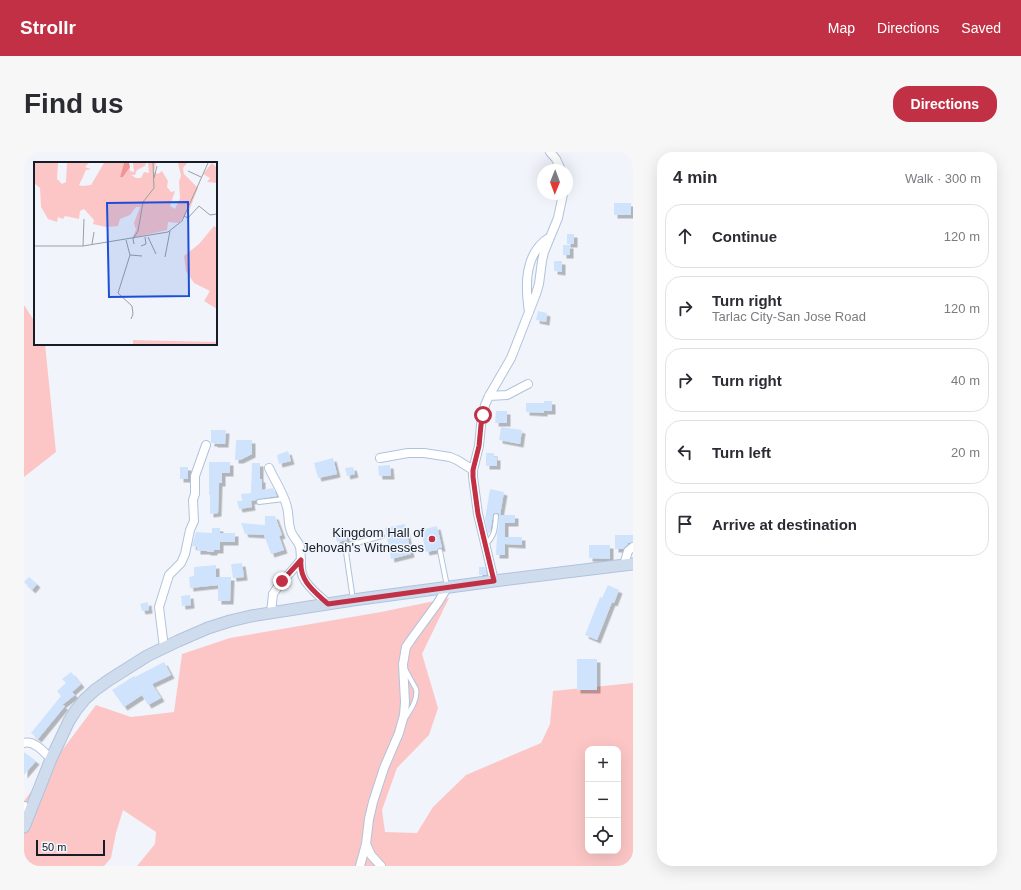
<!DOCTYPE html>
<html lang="en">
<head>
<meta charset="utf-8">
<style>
	:root { --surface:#fff; --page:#f7f7f7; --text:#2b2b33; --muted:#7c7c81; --line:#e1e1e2; --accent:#c13045 }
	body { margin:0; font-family:Arial,sans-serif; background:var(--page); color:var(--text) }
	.controls { position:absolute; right:12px; bottom:12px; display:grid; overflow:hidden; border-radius:8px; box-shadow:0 4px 16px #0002 }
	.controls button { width:36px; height:36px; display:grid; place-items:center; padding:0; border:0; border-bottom:1px solid var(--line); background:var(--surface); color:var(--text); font:20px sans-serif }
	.compass { position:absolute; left:513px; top:12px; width:36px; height:36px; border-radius:50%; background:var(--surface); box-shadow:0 4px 16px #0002; rotate:181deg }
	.scale { position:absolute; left:12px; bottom:10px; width:69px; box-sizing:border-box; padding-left:4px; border:2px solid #161d26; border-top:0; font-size:11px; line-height:14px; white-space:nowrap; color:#161d26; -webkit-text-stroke:3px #f1f5fb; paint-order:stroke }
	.stop { position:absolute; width:12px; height:12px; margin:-9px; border:3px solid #c13045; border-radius:50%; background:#fff }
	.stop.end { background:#c13045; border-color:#fff; box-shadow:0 1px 4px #0008 }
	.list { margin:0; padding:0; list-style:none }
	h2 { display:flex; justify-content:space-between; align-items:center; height:52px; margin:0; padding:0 16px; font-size:17px }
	h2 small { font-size:13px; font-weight:400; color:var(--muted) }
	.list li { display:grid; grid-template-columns:26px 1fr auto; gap:12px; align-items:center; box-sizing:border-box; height:64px; margin:0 8px 8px; padding:0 8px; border:1px solid var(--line); border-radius:16px }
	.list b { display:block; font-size:15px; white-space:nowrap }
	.list p { margin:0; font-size:13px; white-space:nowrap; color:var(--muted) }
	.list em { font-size:13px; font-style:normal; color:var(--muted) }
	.icon { flex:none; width:22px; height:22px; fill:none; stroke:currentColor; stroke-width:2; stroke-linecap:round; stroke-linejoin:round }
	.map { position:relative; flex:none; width:609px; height:714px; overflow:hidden; border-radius:16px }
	header { display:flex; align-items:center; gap:24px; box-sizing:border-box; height:56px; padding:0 20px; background:var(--accent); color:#fff }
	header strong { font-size:19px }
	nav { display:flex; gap:22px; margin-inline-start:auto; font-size:14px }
	.intro { display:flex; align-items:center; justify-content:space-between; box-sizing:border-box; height:96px; padding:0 24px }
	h1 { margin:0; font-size:28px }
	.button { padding:10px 18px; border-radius:16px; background:var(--accent); color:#fff; font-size:14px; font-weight:700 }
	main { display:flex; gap:24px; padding:0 24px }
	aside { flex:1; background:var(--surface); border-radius:16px; box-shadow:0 4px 16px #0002 }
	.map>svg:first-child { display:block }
	.green { fill:#fcc6c6; fill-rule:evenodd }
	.building { fill:#cfe3fd; filter:url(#shadow) }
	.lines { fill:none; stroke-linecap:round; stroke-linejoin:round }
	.lane-casing { stroke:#b0c3dc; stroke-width:6 }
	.street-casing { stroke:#b0c3dc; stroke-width:10 }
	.secondary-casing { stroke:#b0c3dc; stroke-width:13 }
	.lane { stroke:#fff; stroke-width:4 }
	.street { stroke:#fff; stroke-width:8 }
	.secondary { stroke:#cedcee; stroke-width:11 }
	.route { stroke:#c13045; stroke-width:5 }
	.poi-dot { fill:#c13045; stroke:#f1f5fb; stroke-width:1.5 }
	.labels { text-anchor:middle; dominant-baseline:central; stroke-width:3; stroke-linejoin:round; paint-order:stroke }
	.poi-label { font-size:13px; fill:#161d26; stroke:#f1f5fb; text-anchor:end }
	.inset-road { fill:none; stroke:#999fa6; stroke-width:1 }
	.view { fill:#1d4ed8; fill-opacity:0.15; stroke:#1d4ed8; stroke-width:2 }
	.inset-edge { fill:none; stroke:#161d26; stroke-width:2 }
</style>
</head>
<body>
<header>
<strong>Strollr</strong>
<nav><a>Map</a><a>Directions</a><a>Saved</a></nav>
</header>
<div class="intro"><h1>Find us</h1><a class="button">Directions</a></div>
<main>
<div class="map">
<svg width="609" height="714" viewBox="0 0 609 714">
	<defs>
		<filter id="shadow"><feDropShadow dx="3.5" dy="3.5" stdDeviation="0" flood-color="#0004"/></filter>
	</defs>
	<rect width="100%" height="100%" fill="#f1f5fb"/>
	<path class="green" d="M0 153 11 170V192H21L32 300 0 325Z
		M425 446 398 502 414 556 405 583 373 616 358 658 361 680 393 681 409 655 442 623 517 591 526 572 529 539 609 531V714H113L131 692 132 680 99 658 92 681 87 706 80 714H0V649L72 553 107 565 150 560 158 502 206 486 357 460ZM564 597H594V699H564Z"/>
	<path class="building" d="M590 51H607V63H590Z
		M543 82H550V92H543Z
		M539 93H546V103H539Z
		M530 109H538V120L530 119Z
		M514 159 523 161 522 170 512 168Z
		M520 249H528V259H520V261L502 260V251H520Z
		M472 259H483V271H471Z
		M477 275 498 278 496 292 475 288Z
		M187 278H202L201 292H190V291H187Z
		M212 288H228V302L216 308H211Z
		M264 299 267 309 255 312 253 303Z
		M462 301H470V305H473V314H462Z
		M309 306 313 322 294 326 290 311Z
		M185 310H206V321H198V331H195L194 361 186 362V343H185Z
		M228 311H236V327H238V338L249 336 253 344 234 347 232 348 227 349 228 355 215 357 213 349H218L217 342 227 341Z
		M366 313 367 324H355L354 314Z
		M156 315H164V327H156Z
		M329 315 331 322 323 324 321 316Z
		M466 337 480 340 476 363H491V371H481V385H498V393L481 392V403H472L473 382 475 373V362L472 361 469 362 466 381H464L461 367Z
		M241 364H251L258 383 255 384 260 398 247 402 240 383 221 382 217 371 241 373Z
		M381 372 387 402 367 407 361 376Z
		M413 374 418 396H415L413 398 402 400 397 378Z
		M188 376H196V381H211V390H196V398H190V400H183V399H173V395L168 394 172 380 188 381Z
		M321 380 323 388 313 390 311 382Z
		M591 383H609V390L604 391V392L599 397H591Z
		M565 393H586V407L565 406Z
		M218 411 220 425 209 426 207 412Z
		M192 413V425H207L206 449H194V433L166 436 165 425 170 424V415Z
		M455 415H461L463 423H455Z
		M5 425 13 432 8 438 0 430Z
		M584 433 595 438 590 451 588 450 573 488 561 483 576 445 578 446Z
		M166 443 167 453 158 454 157 444Z
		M124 450 125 458 118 459 116 452Z
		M553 507H573V538H553Z
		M140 510 147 523 128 532 137 546 124 553 118 543 100 555 88 538 110 524 111 525Z
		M47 520 57 532 48 540 51 543 38 553 41 554 14 587 7 581 37 544 33 539 42 531 38 527Z
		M0 600 12 609 0 623Z"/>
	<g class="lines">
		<defs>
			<path id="lane" d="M235 350 260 347
				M461 393C471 384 471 377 472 364
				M416 399 423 434
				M329 448 322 400 323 396 325 393 358 384
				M381 517 392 537C394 547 387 557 382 565"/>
			<path id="street" d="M526 0 532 7 537 18
				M505 160C501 133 500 101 526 85
				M465 244 483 243 504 232
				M356 306 384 301H400L426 305 433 308 449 318
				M245 316C251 329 260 342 263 355 265 362 264 369 266 376 267 384 274 388 276 395 278 405 275 416 279 425 284 436 296 444 304 452
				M600 413 604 399 609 395
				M470 429 454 362 449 325V318L455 294 457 273 461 253 465 244 487 206 512 142 515 132 518 109 520 100 534 66 539 42
				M247 461 249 442 253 436 277 408
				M140 496 135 455 145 423 157 411 161 402 166 378 170 369 169 348 171 342V324L182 293
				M0 591C10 588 20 600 27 607
				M0 654 3 668
				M342 692 347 703 357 714
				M336 714 342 692 345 667 349 650 360 616 375 581 380 563 381 550 379 512 382 495 386 489 413 452 423 436"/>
			<path id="secondary" d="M0 675 27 607 45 569 52 558 61 547 71 538 85 528 123 504 154 489 184 476 206 469 227 464 329 448 470 429 609 412"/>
		</defs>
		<use href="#lane" class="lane-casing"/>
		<use href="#street" class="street-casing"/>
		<use href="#secondary" class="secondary-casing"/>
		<use href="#lane" class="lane"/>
		<use href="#street" class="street"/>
		<use href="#secondary" class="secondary"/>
	</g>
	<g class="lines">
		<path class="route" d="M258 429 277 408C275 429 290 439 304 452L470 429 454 362 449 325V318L455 294 457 273 459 263"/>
	</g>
	<circle class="poi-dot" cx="408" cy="387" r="4"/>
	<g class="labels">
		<g class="poi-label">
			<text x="400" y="380">Kingdom Hall of<tspan x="400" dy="15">Jehovah's Witnesses</tspan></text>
		</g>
	</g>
	<g transform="translate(10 10)">
		<rect width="183" height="183" fill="#f1f5fb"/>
		<path d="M1 1H24L23 17 28 22 32 20 33 1H55L51 5 57 7 52 8 47 19 45 23 48 24 57 23 70 1H90L86 15H89L96 5V9L100 10 99 1H112L111 4 103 8 101 13H97L102 16H107L110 10 115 11 114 1H122L120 10 124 12 128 9 134 19 133 25 137 30 141 29 136 44 141 47 146 36 145 19 147 14 144 1H153L149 6 150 12 164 26 156 46 145 61 134 60 133 68 98 76 102 68 100 61 106 45H102L96 53 86 57 84 64 72 65 59 62 60 58 50 47 46 49 45 57 31 54 29 57 24 55 23 60 14 57 7 45 6 26 0 21ZM178 1 183 6V21L173 20 176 16 169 12ZM180 64 183 66V147L170 139 176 129 160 121 152 109 150 94 165 82ZM99 178 183 180V182H99Z" fill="#fcc6c6"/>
		<path d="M90 1H95L96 5 89 15H86Z" fill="#f29497"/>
		<path class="inset-road" d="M154 9 167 15M120 16 123 4M150 54 154 56 165 44 176 53 183 52M114 75 122 92M92 78 96 93 84 131 98 144 99 152 97 157M58 82 60 70M100 82 99 77 104 69 109 40 120 26 119 1M0 84H49L134 70 148 59 174 1M49 84 50 57M107 84 112 82 111 75M96 93 108 94M131 95 136 69"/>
		<path class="view" d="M154 40 155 134 75 135 73 41Z"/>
		<rect width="183" height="183" class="inset-edge"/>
	</g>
</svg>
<div class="controls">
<button>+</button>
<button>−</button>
<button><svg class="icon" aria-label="locate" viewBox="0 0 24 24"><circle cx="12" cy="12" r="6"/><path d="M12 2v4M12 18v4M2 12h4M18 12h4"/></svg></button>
</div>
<svg class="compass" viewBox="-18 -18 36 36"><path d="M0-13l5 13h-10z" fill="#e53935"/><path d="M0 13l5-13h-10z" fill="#7c7c81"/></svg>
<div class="scale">50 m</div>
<div class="stop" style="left:459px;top:263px"></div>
<div class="stop end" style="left:258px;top:429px"></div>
</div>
<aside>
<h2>4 min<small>Walk · 300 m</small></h2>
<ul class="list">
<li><svg class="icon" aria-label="ahead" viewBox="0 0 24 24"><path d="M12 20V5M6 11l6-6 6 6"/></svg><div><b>Continue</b></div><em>120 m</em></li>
<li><svg class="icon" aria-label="right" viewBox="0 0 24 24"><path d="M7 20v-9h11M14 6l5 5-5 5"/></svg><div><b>Turn right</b><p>Tarlac City-San Jose Road</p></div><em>120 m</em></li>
<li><svg class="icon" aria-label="right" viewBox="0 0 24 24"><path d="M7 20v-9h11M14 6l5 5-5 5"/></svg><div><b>Turn right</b></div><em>40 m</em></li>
<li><svg class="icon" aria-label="left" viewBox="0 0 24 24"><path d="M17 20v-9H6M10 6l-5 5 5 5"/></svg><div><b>Turn left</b></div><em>20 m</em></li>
<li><svg class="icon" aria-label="arrive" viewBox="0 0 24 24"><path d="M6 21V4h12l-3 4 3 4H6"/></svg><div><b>Arrive at destination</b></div></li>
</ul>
</aside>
</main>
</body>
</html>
